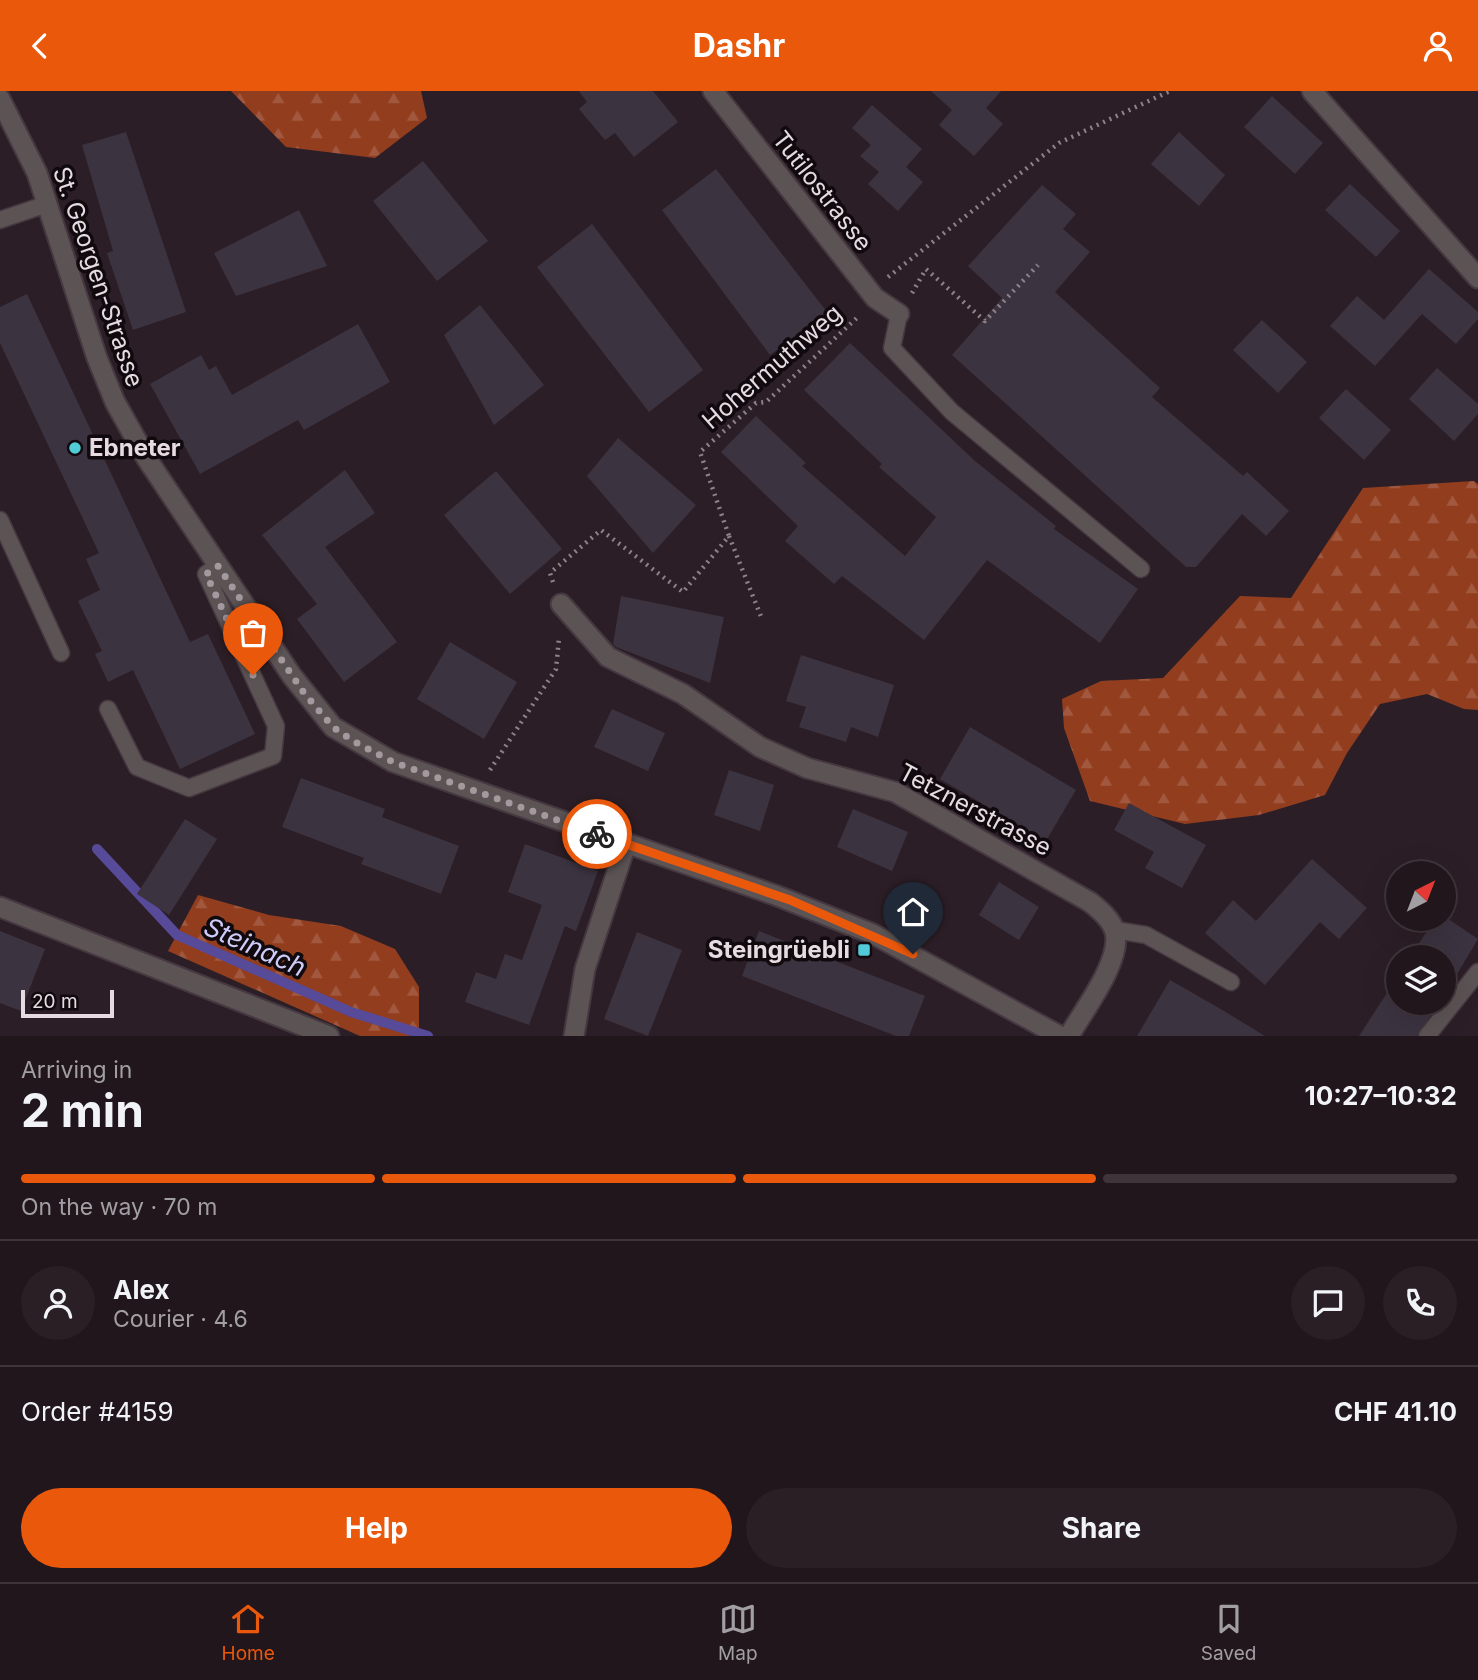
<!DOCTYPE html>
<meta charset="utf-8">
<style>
body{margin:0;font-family:Inter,sans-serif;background:#291f25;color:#f1f3f6;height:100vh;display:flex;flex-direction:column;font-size:26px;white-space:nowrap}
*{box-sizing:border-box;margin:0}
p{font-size:23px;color:#a29fa3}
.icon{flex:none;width:38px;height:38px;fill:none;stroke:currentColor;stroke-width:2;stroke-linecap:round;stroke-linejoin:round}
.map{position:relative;height:945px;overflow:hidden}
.side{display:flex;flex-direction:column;background:#21161c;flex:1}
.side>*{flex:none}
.needle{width:46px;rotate:42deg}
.buttons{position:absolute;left:1386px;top:770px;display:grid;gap:14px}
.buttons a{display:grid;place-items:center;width:70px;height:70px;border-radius:50%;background:#21161c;box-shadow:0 7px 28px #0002,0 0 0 2px #3e353b;font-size:35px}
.scale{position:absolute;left:21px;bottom:18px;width:93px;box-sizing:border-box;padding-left:7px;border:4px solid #e5dbe0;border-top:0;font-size:19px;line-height:24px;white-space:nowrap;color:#e5dbe0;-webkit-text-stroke:5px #100a0e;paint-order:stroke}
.pin{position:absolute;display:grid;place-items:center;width:60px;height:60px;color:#fff;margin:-72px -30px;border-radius:50% 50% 50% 0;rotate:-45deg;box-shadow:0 0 7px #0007}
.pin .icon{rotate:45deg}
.courier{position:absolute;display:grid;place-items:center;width:70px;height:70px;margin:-35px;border:5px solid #ea580c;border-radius:50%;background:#fff;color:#222;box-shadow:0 2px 9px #0007}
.headline em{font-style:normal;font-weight:700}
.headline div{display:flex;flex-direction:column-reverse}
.headline{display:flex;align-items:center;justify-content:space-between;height:119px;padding:0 21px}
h1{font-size:46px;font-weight:700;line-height:52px}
.bar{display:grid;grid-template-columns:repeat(4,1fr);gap:10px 7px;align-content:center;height:84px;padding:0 21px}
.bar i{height:9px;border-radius:5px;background:#3e353b}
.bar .selected{background:#ea580c}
.bar p{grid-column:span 4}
.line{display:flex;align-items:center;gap:18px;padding:0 21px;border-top:2px solid #3e353b}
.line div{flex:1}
.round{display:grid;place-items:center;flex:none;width:74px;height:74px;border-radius:37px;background:#291f25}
.action{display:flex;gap:14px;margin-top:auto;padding:14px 21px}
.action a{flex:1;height:80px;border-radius:42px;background:#ea580c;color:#fff;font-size:28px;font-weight:700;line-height:80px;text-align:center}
.action a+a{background:#291f25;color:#f1f3f6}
header{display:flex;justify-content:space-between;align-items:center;height:91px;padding:0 21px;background:#ea580c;color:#fff;font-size:32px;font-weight:700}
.dock{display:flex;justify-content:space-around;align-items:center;height:98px;border-top:2px solid #3e353b;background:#21161c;font-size:19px;color:#a29fa3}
.dock a{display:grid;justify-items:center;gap:4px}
.dock .selected{color:#ea580c}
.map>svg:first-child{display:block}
</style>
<header><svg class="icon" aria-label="back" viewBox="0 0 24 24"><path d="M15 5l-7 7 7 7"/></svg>Dashr<svg class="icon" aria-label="person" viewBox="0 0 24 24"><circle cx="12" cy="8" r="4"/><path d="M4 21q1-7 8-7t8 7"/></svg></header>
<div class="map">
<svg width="1478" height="945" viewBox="0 0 1478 945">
<defs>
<pattern id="forest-firs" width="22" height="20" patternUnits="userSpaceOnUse" patternTransform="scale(1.75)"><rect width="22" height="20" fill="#923d1e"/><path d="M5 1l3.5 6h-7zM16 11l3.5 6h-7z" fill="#a1583e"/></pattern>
</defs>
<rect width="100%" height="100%" fill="#2c1e26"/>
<g fill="url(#forest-firs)">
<path d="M231 0H421L427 27 375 67 286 56Z"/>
<path d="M1474 390 1478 393V619L1464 618 1427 603 1380 613 1347 662 1325 704 1259 724 1185 733 1090 710 1064 637 1062 608 1101 590 1163 587 1240 505 1291 507 1363 397Z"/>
<path d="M198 804 269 824 341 835 395 858 419 896V937L409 945H360L168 860Z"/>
</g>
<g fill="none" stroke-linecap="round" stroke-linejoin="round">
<path stroke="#574a98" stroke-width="10" d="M97 758 177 844 351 921 428 945"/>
</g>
<g fill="#3c3340">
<path d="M579 0H653L678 31 634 66 615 42 605 49 579 18 587 11Z"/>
<path d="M931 0H1001L986 17 1003 33 974 65 939 34 952 19Z"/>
<path d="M1272 5 1323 52 1295 83 1244 36Z"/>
<path d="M872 14 922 58 906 76 923 91 898 120 868 93 879 81 860 65 871 54 852 37Z"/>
<path d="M126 41 186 221 133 239 107 162 113 160 82 54Z"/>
<path d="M1179 41 1225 84 1199 115 1151 73Z"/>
<path d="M423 70 488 150 437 190 373 110Z"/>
<path d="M716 78 827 221 770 264 662 119Z"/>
<path d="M1350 93 1400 140 1376 166 1325 119Z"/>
<path d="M1042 94 1076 123 1063 138 1090 161 1055 201 1160 297 1152 306 1243 385 1247 381 1289 420 1266 445 1242 423 1196 476H1186L952 264 1002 207 968 175Z"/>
<path d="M299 119 327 175 236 205 214 162Z"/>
<path d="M592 133 703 279 649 321 537 176Z"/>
<path d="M1429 178 1478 221V228L1456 253 1422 223 1375 275 1330 235 1357 205 1384 229Z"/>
<path d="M27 203 190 551 208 543 255 643 180 678 133 579 108 591 95 563 102 560 78 510 100 499 86 468 99 462 0 252V216Z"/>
<path d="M480 214 544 294 494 334 444 244Z"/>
<path d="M1262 229 1307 271 1278 302 1233 259Z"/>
<path d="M358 233 390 291 304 339 298 329 200 383 150 293 201 264 209 279 216 275 232 304Z"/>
<path d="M850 252 975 370 1056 435 1054 438 1138 498 1100 552 987 469 924 549 842 485 834 493 785 450 798 435 721 361 756 325 806 372 802 375 905 465 936 426 879 376 882 373 804 299Z"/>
<path d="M1437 277 1478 313V323L1454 350 1409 308Z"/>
<path d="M1346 298 1391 339 1364 369 1319 327Z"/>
<path d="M618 347 696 414 653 462 587 385Z"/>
<path d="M345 379 375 422 325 456 397 551 344 591 297 528 317 513 262 444Z"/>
<path d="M496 380 562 458 510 503 444 424Z"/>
<path d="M621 505 724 526 710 592 616 556 613 553Z"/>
<path d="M450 551 517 591 484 648 417 608Z"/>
<path d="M801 564 894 594 878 646 851 636 846 651 799 636 806 616 786 610Z"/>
<path d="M612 618 665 642 648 680 594 656Z"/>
<path d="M970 636 1076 699 1046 750 940 688Z"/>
<path d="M729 679 774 694 760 740 714 724Z"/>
<path d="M301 687 385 718 382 726 459 755 441 803 361 773 364 767 282 736Z"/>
<path d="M1129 712 1206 754 1182 797 1145 777 1154 761 1114 739Z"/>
<path d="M853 718 908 741 892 780 837 756Z"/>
<path d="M185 728 217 748 169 824 137 803Z"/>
<path d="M525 753 598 780 576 840 565 835 529 934 465 911 476 881 496 888 505 863 522 869 542 814 508 801Z"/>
<path d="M1312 768 1367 817 1339 848 1320 831 1265 894 1205 842 1233 809 1256 830Z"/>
<path d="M999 791 1039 816 1019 849 979 824Z"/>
<path d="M1444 825 1478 848 1444 905V866H1410L1435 828Z"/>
<path d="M0 840 45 858 21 920 0 912Z"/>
<path d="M759 840 925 905 909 945H896L742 885Z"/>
<path d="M637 841 682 859 648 945 604 928Z"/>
<path d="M1398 885V912H1439L1417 945H1359Z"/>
<path d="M1170 889 1224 920 1265 945H1137Z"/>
</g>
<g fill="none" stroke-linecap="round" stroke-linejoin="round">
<defs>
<g id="service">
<path d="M0 129 47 113"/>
<path d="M899 223 892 257 952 321 1141 478"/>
<path d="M0 429 61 562"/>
<path d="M108 618 137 676 189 697 273 665 276 635 206 483 218 475"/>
<path d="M1115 839 1146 844 1231 891"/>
<path d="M1427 945 1478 881"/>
</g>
<g id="minor">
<path d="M713 0 875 207 899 223"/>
<path d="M1312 0 1478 187"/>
<path d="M561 513 608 566 683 603 760 656 807 677 895 701 1090 811C1100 819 1111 828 1115 841 1122 870 1083 920 1069 945"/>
<path d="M0 816 329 945"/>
<path d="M574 945 585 878 626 753"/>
</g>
<path id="tertiary" d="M0 8 37 82 97 267 115 311 147 368 292 585 333 636 393 671 775 804 873 843 1060 945"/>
</defs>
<use href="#service" stroke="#463840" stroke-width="19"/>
<use href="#minor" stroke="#463840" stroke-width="23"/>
<use href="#tertiary" stroke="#463840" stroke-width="23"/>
<g stroke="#8e8289" stroke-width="4.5" stroke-dasharray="2 5" stroke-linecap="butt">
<path d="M888 186 1059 52 1170 0"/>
<path d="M912 202 926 178 985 230 1038 174"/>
<path d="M729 445 762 528"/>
<path d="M553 491 550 482 601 439 683 501 729 445 700 361 756 312 766 311 859 225"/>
<path d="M490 679 556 578 559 547"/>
</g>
<use href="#service" stroke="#5c5354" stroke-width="16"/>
<use href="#minor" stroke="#5c5354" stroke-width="19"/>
<use href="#tertiary" stroke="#5c5354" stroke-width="19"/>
</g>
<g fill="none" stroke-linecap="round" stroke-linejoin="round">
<path stroke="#a4999f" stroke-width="7" stroke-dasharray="0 12.6" d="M253 584 206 483 218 475 304 602 333 636 353 650 393 671 597 743"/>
<path stroke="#ea580c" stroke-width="9" d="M597 743 790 809 913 863"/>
</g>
<g fill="#52cbd8" stroke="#100a0e" stroke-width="2.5">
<circle cx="75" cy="357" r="7"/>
<rect x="857" y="852" width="14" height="14" rx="3.5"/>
</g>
<g text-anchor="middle" stroke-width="7" stroke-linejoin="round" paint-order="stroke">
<g font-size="24" fill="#e5dbe0" stroke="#100a0e">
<text transform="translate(822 100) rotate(52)" y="8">Tutilostrasse</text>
<text transform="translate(98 186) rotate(71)" y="8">St. Georgen-Strasse</text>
<text transform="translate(772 276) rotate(-41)" y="8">Hohermuthweg</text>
<text transform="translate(975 719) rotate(28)" y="8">Tetznerstrasse</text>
</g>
<g font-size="24" font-weight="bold" fill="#e5dbe0" stroke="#100a0e" text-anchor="start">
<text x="89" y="365">Ebneter</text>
<text x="850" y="867" text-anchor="end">Steingrüebli</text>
</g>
<g font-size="26" font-style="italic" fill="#cecbf8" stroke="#100a0e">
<text transform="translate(255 856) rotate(24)" y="9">Steinach</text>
</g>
</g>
</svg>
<div class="buttons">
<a><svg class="needle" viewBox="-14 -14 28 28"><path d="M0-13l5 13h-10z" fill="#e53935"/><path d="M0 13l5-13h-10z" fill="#a29fa3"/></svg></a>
<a><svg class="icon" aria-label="layers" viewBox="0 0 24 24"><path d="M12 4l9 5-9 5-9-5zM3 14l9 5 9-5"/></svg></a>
</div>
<div class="scale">20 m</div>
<div class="pin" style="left:253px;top:584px;background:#ea580c"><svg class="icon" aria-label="bag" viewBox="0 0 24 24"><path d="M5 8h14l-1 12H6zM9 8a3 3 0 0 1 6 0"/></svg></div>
<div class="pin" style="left:913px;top:863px;background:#1f2937"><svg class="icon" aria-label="home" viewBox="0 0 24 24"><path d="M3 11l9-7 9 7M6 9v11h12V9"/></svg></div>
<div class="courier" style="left:597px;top:743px"><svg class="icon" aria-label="bike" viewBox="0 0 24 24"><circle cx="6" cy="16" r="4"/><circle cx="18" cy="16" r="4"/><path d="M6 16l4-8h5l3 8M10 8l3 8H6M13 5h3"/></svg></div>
</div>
<section class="side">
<div class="headline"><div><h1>2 min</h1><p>Arriving in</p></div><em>10:27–10:32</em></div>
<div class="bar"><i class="selected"></i><i class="selected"></i><i class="selected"></i><i></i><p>On the way · 70 m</p></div>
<div class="line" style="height:126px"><a class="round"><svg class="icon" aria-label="person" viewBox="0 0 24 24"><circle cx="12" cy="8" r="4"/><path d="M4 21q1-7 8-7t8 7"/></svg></a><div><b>Alex</b><p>Courier · 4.6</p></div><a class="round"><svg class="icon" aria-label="chat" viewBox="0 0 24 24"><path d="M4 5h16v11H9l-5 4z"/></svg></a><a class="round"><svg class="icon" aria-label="phone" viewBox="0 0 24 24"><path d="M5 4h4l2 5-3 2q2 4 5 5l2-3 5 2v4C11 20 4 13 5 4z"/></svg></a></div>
<div class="line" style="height:91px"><div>Order #4159</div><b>CHF 41.10</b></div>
<div class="action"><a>Help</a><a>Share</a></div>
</section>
<nav class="dock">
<a class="selected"><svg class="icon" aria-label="home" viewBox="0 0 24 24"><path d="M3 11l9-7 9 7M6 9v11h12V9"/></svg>Home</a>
<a><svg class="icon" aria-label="map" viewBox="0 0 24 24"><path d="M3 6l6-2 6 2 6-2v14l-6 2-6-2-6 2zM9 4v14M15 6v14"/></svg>Map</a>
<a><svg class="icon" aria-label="saved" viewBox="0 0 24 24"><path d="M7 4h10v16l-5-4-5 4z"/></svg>Saved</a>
</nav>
